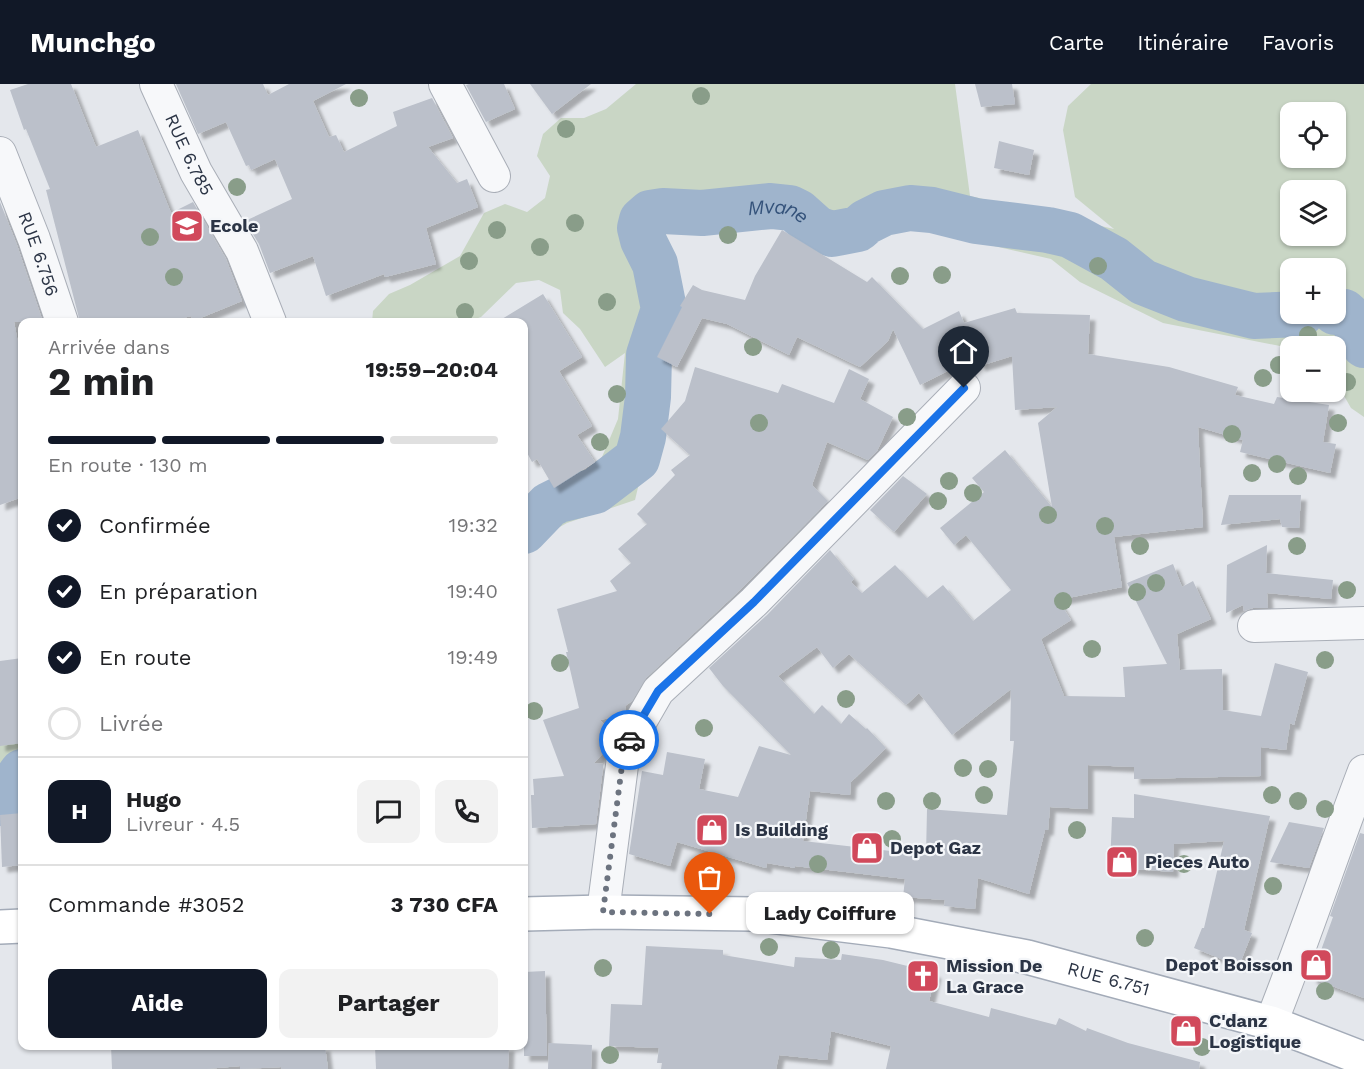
<!DOCTYPE html>
<html lang="fr">
<meta charset="utf-8">
<style>
body{margin:0;font-family:"Work Sans",sans-serif;background:#f2f2f2;color:#202124;height:100vh;display:flex;flex-direction:column;font-size:22px;white-space:nowrap}
*{box-sizing:border-box;margin:0}
p{font-size:20px;color:#757577}
.icon{flex:none;width:33px;height:33px;fill:none;stroke:currentColor;stroke-width:2;stroke-linecap:round;stroke-linejoin:round}
.map{position:relative;flex:1;overflow:hidden}
.side{position:absolute;left:18px;top:234px;width:510px;height:732px;display:flex;flex-direction:column;background:#fff;border-radius:12px;box-shadow:0 2px 4px #0004}
.side>*{flex:none}
.fabs{position:absolute;left:1280px;top:18px;display:grid;gap:12px}
.fabs a{display:grid;place-items:center;width:66px;height:66px;border-radius:12px;background:#fff;box-shadow:0 2px 4px #0004;font-size:30px}
.pin{position:absolute;display:grid;place-items:center;width:51px;height:51px;color:#fff;margin:-62px -26px;border-radius:50% 50% 50% 0;rotate:-45deg;box-shadow:0 0 6px #0007}
.pin .icon{rotate:45deg}
.courier{position:absolute;display:grid;place-items:center;width:60px;height:60px;margin:-30px;border:4px solid #1a73e8;border-radius:50%;background:#fff;color:#222;box-shadow:0 2px 8px #0007}
.bubble{position:absolute;height:42px;border-radius:12px;background:#fff;box-shadow:0 2px 4px #0004;font-size:20px;font-weight:700;line-height:42px;text-align:center}
.head em{font-style:normal;font-weight:700}
.head div{display:flex;flex-direction:column-reverse}
.head{display:flex;align-items:center;justify-content:space-between;height:102px;padding:0 30px}
h1{font-size:39px;font-weight:700;line-height:45px}
.bar{display:grid;grid-template-columns:repeat(4,1fr);gap:9px 6px;align-content:center;height:72px;padding:0 30px}
.bar i{height:8px;border-radius:4px;background:#e0e0e0}
.bar .active{background:#111827}
.bar p{grid-column:span 4}
.line{display:flex;align-items:center;gap:15px;padding:0 30px;border-top:2px solid #e0e0e0}
.line div{flex:1}
.round{display:grid;place-items:center;flex:none;width:63px;height:63px;border-radius:12px;background:#f2f2f2}
ol{padding:0 30px;list-style:none}
li{display:flex;align-items:center;gap:18px;height:66px}
li p{margin-inline-start:auto}
li .icon{padding:6px;border-radius:50%;background:#111827;color:#fff;stroke-width:4}
li:last-child{color:#757577}
li i{width:33px;height:33px;border:3px solid #e0e0e0;border-radius:50%}
.action{display:flex;gap:12px;margin-top:auto;padding:12px 30px}
.action a{flex:1;height:69px;border-radius:12px;background:#111827;color:#fff;font-size:24px;font-weight:700;line-height:69px;text-align:center}
.action a+a{background:#f2f2f2;color:#202124}
header{display:flex;align-items:center;gap:36px;box-sizing:border-box;height:84px;padding:0 30px;background:#111827;color:#fff}
header strong{font-size:28px}
nav{display:flex;gap:33px;margin-inline-start:auto;font-size:21px}
.map>svg:first-child{display:block}
</style>
<header>
<strong>Munchgo</strong>
<nav><a>Carte</a><a>Itinéraire</a><a>Favoris</a></nav>
</header>
<div class="map">
<svg width="1364" height="985" viewBox="0 0 1364 985">
<defs>
<filter id="shadow"><feDropShadow dx="5.5" dy="5.5" stdDeviation="1.5" flood-color="#0004"/></filter>
</defs>
<rect width="100%" height="100%" fill="#e4e7ec"/>
<g fill="#c9d6c5" fill-rule="evenodd">
<path d="M636 0H955L970 112 1114 145 1075 113 1063 46 1068 22 1091 0H1364V333L1351 324 1335 296V262L1290 264 1163 239 1080 198 1051 175 907 142 868 155 837 159 820 157 782 138 739 139 708 147 672 145 661 149 670 182 672 217 654 274 661 307 635 416 567 439 545 451 524 470V413L594 392 618 335 625 269 605 283 580 245 563 229 560 206 539 196 516 199 481 233 467 238H372L373 227 389 210 410 201 460 172 484 129 505 120 527 128 545 114 550 92 537 72 543 50 561 34H584L606 25ZM1290 28H1335V74H1290ZM1290 106H1335V152H1290ZM1290 184H1335V230H1290Z"/>
<path d="M22 636V714L0 726V642Z"/>
</g>
<g fill="none" stroke-linecap="round" stroke-linejoin="round">
<g stroke="#9fb4cc" stroke-width="46">
<path d="M1335 228H1344L1353 236 1364 261"/>
<path id="s1" d="M524 447 549 421 559 416 595 407 637 375 643 353 648 313 649 271 664 225 655 180 643 156 640 144 642 136 650 129 663 127 702 129 771 122 790 124 798 128 817 145 832 150 858 145 866 138 884 129 910 124 932 126 976 137 1048 146 1070 151 1114 175 1143 198 1186 215 1254 232 1301 230"/>
<path d="M0 719 22 688"/>
</g>
</g>
<g fill="#bbc0ca" fill-rule="evenodd" filter="url(#shadow)">
<path d="M28 0H71L96 63 138 46 171 129 193 118 226 175 242 217 193 237 191 232 168 238H80L46 106 50 105 26 45 24 46 10 6Z"/>
<path d="M176 0H263L268 11 289 0H346L313 17 329 53 336 51 344 68 397 42 393 28 432 14 453 54 428 63 457 99 467 95 478 123 426 144 436 180 385 193 384 190 326 212 313 172 270 189 259 160 245 137 292 115 275 75 251 86 249 81 246 82 226 38 198 50Z"/>
<path d="M469 0H504L515 25 486 38 466 1Z"/>
<path d="M530 0H591L552 30Z"/>
<path d="M975 0H1012L1015 20 981 23Z"/>
<path d="M999 57 1034 66 1029 91 994 84Z"/>
<path d="M0 118 17 161 43 238H14L22 279V413L0 421Z"/>
<path d="M782 146 867 198 872 193 923 245 959 227 964 239 1015 224 1017 229 1090 231 1088 270 1169 283 1238 303 1235 311 1274 320 1277 313 1329 321 1323 358 1336 360 1330 389 1240 368 1243 356 1198 343 1203 443 1114 453 1122 503 1058 516 1071 536 1041 555 1064 612 1125 613 1123 583 1167 580 1127 499 1173 480 1182 503 1193 497 1211 535 1177 550 1180 586 1222 585 1223 626 1261 632 1275 579 1308 588 1294 641 1290 639 1286 666 1261 663V692L1134 695V683L1088 681V725L1050 723 1048 746H1045L1029 810 978 794 975 825 944 822 945 816 903 813 905 795 795 782V784L767 779 766 784 677 758 670 782 629 770 642 687 663 691 667 668 705 675 699 705 738 713 759 662 791 671 723 602 709 584 767 531 830 466 854 495 851 498 862 509 895 481 927 514 943 501 973 537 1011 506 966 451 954 461 940 444 984 408 972 394 1005 366 1052 423 1038 339 1057 323 1015 326 1012 272 980 282 977 272 920 301 893 245 888 257 860 283 797 253 789 271 727 240 702 234 677 283 657 273 682 223 680 222 693 201 702 206 745 216 755 192ZM817 563 833 584 849 570 906 621 919 609 952 651 1011 605 1010 657H1014L1007 731 927 725 926 771 803 757 810 707 850 711 851 698 886 664 867 644 866 645 849 630 841 640 822 621 814 630 778 592Z"/>
<path d="M543 210 582 273 559 287 592 342 577 351 595 378 554 404 537 375 532 378 524 363V238H497Z"/>
<path d="M695 283 778 309 782 300 834 319 849 285 869 295 860 315 893 333 877 367 868 376 827 358 812 401 828 417 741 505 646 594 632 617 625 622 626 626 623 631 600 636 613 649 606 666 594 679 603 680V684L596 740 532 744 531 711H534L533 695 564 692 543 636 579 624 566 568H568L557 525 617 507 610 497 631 479 618 465 647 440 637 430 675 391 671 386 690 371 661 345 685 317Z"/>
<path d="M903 392 927 410 894 448 870 426Z"/>
<path d="M1229 411H1301L1299 444 1282 443 1280 435 1221 441Z"/>
<path d="M1267 461 1266 489 1333 496 1331 515 1267 509 1268 524H1253L1244 527 1243 521 1226 529 1227 481Z"/>
<path d="M22 574V659L0 662V577Z"/>
<path d="M1134 710 1270 732 1244 846 1252 849 1239 882 1194 864 1202 844H1204L1224 757 1174 760 1173 788 1110 783 1112 733 1134 734Z"/>
<path d="M22 729V781L2 783 0 731Z"/>
<path d="M1289 738 1324 744 1309 784 1270 778Z"/>
<path d="M1360 749 1364 750V914L1311 894 1333 833 1330 832Z"/>
<path d="M646 862 723 866V871L794 883 795 873 841 876 842 870 883 876 936 889 929 917 989 933 991 924 1056 941 1059 934 1086 947 1087 944 1128 959 1200 978 1199 985H886L891 962 831 947 827 976 779 971 776 985H661L662 979H657L659 964 609 962 611 920 642 921Z"/>
<path d="M545 887 547 972H524V888Z"/>
<path d="M549 959 592 961 591 985H548Z"/>
<path d="M111 962H325L328 985H282L281 983 240 985V982L206 985H112Z"/>
<path d="M375 962H509L508 985H376Z"/>
</g>
<g fill="none" stroke-linecap="round" stroke-linejoin="round">
<defs>
<g id="minor">
<path id="s2" d="M156 0 196 88 242 167 270 238"/>
<path d="M445 0 494 92"/>
<path id="s3" d="M0 69 34 155 62 238"/>
<path d="M1254 542 1364 539"/>
<path d="M603 828 624 666 658 607 754 518 964 304"/>
<path d="M1271 939C1304 856 1332 771 1364 687"/>
</g>
<g id="major">
<path id="s4" d="M524 830 603 828 753 830 891 847 1027 873 1271 939 1364 975"/>
<path d="M0 843 22 842"/>
</g>
</defs>
<use href="#minor" stroke="#a9aeb7" stroke-width="34"/>
<use href="#major" stroke="#a3abb8" stroke-width="36"/>
<use href="#minor" stroke="#f7f8fa" stroke-width="32"/>
<use href="#major" stroke="#fff" stroke-width="33"/>
</g>
<g fill="#899d89">
<circle cx="701" cy="12" r="9"/>
<circle cx="359" cy="14" r="9"/>
<circle cx="566" cy="45" r="9"/>
<circle cx="237" cy="103" r="9"/>
<circle cx="575" cy="139" r="9"/>
<circle cx="497" cy="146" r="9"/>
<circle cx="728" cy="151" r="9"/>
<circle cx="150" cy="153" r="9"/>
<circle cx="540" cy="163" r="9"/>
<circle cx="469" cy="177" r="9"/>
<circle cx="1098" cy="182" r="9"/>
<circle cx="942" cy="191" r="9"/>
<circle cx="900" cy="192" r="9"/>
<circle cx="174" cy="193" r="9"/>
<circle cx="607" cy="218" r="9"/>
<circle cx="465" cy="228" r="9"/>
<circle cx="1308" cy="251" r="9"/>
<circle cx="753" cy="263" r="9"/>
<circle cx="1279" cy="281" r="9"/>
<circle cx="1263" cy="294" r="9"/>
<circle cx="1347" cy="298" r="9"/>
<circle cx="617" cy="310" r="9"/>
<circle cx="907" cy="333" r="9"/>
<circle cx="759" cy="339" r="9"/>
<circle cx="1338" cy="339" r="9"/>
<circle cx="1232" cy="350" r="9"/>
<circle cx="600" cy="358" r="9"/>
<circle cx="1277" cy="380" r="9"/>
<circle cx="1252" cy="389" r="9"/>
<circle cx="1298" cy="392" r="9"/>
<circle cx="949" cy="397" r="9"/>
<circle cx="973" cy="409" r="9"/>
<circle cx="938" cy="417" r="9"/>
<circle cx="1048" cy="431" r="9"/>
<circle cx="1105" cy="442" r="9"/>
<circle cx="1140" cy="462" r="9"/>
<circle cx="1297" cy="462" r="9"/>
<circle cx="1156" cy="499" r="9"/>
<circle cx="1347" cy="506" r="9"/>
<circle cx="1137" cy="508" r="9"/>
<circle cx="1063" cy="517" r="9"/>
<circle cx="1092" cy="565" r="9"/>
<circle cx="1325" cy="576" r="9"/>
<circle cx="560" cy="579" r="9"/>
<circle cx="846" cy="615" r="9"/>
<circle cx="534" cy="627" r="9"/>
<circle cx="704" cy="644" r="9"/>
<circle cx="963" cy="684" r="9"/>
<circle cx="988" cy="685" r="9"/>
<circle cx="984" cy="711" r="9"/>
<circle cx="1272" cy="711" r="9"/>
<circle cx="886" cy="717" r="9"/>
<circle cx="932" cy="717" r="9"/>
<circle cx="1298" cy="717" r="9"/>
<circle cx="1325" cy="725" r="9"/>
<circle cx="1077" cy="746" r="9"/>
<circle cx="892" cy="755" r="9"/>
<circle cx="818" cy="780" r="9"/>
<circle cx="1184" cy="780" r="9"/>
<circle cx="1273" cy="802" r="9"/>
<circle cx="1145" cy="854" r="9"/>
<circle cx="769" cy="863" r="9"/>
<circle cx="831" cy="866" r="9"/>
<circle cx="603" cy="884" r="9"/>
<circle cx="1325" cy="907" r="9"/>
<circle cx="1202" cy="963" r="9"/>
<circle cx="610" cy="971" r="9"/>
</g>
<g fill="none" stroke-linecap="round" stroke-linejoin="round">
<path stroke="#6c737f" stroke-width="6" stroke-dasharray="0 10.8" d="M629 656 624 666 603 828 710 830"/>
<path stroke="#1a73e8" stroke-width="8" d="M629 656 658 607 754 518 964 304"/>
</g>
<defs>
<symbol id="school-square" viewBox="-11 -11 22 22"><rect x="-9" y="-9" width="18" height="18" rx="4" fill="#d1495b" stroke="#f4f6f9"/><path d="M0-5L7-2L0 1L-7-2ZM-4 1L0 2.5L4 1V4Q0 6-4 4Z" fill="#fff"/></symbol>
<symbol id="shop-square" viewBox="-11 -11 22 22"><rect x="-9" y="-9" width="18" height="18" rx="4" fill="#d1495b" stroke="#f4f6f9"/><path d="M-5-2.5h2.3a2.7 3.5 0 0 1 5.4 0H5L5.5 6h-11ZM-1.5-2.5h3a1.5 2.3 0 0 0-3 0Z" fill="#fff"/></symbol>
<symbol id="church-square" viewBox="-11 -11 22 22"><rect x="-9" y="-9" width="18" height="18" rx="4" fill="#d1495b" stroke="#f4f6f9"/><path d="M-1.2-6h2.4v3.5h3.3v2.4h-3.3V6h-2.4V-.1h-3.3v-2.4h3.3Z" fill="#fff"/></symbol>
</defs>
<g fill-rule="evenodd">
<use href="#school-square" x="168" y="123" width="38" height="38"/>
<use href="#shop-square" x="693" y="727" width="38" height="38"/>
<use href="#shop-square" x="848" y="745" width="38" height="38"/>
<use href="#shop-square" x="1103" y="759" width="38" height="38"/>
<use href="#shop-square" x="1297" y="862" width="38" height="38"/>
<use href="#church-square" x="904" y="873" width="38" height="38"/>
<use href="#shop-square" x="1167" y="928" width="38" height="38"/>
</g>
<g text-anchor="middle" stroke-width="4.5" stroke-linejoin="round" paint-order="stroke">
<g font-size="18" fill="#2b3445" stroke="#f4f6f9">
<text dy="6" stroke="none"><textPath href="#s2" startOffset="78">RUE 6.785</textPath></text>
<text dy="6" stroke="none"><textPath href="#s3" startOffset="108">RUE 6.756</textPath></text>
<text dy="6" stroke="none"><textPath href="#s4" startOffset="591">RUE 6.751</textPath></text>
</g>
<g font-size="18" font-weight="bold" fill="#2b3445" stroke="#f4f6f9" text-anchor="start">
<text x="210" y="148">Ecole</text>
<text x="735" y="752">Is Building</text>
<text x="890" y="770">Depot Gaz</text>
<text x="1145" y="784">Pieces Auto</text>
<text x="1293" y="887" text-anchor="end">Depot Boisson</text>
<text x="946" y="888">Mission De<tspan x="946" dy="21">La Grace</tspan></text>
<text x="1209" y="943">C'danz<tspan x="1209" dy="21">Logistique</tspan></text>
</g>
<g font-size="20" font-style="italic" fill="#34527a" stroke="#f4f6f9">
<text dy="7" stroke="none"><textPath href="#s1" startOffset="524">Mvane</textPath></text>
</g>
</g>
</svg>
<div class="fabs">
<a><svg class="icon" aria-label="locate" viewBox="0 0 24 24"><circle cx="12" cy="12" r="6"/><path d="M12 2v4M12 18v4M2 12h4M18 12h4"/></svg></a>
<a><svg class="icon" aria-label="layers" viewBox="0 0 24 24"><path d="M12 4l9 5-9 5-9-5zM3 14l9 5 9-5"/></svg></a>
<a>+</a>
<a>−</a>
</div>
<div class="pin" style="left:710px;top:830px;background:#ea580c"><svg class="icon" aria-label="bag" viewBox="0 0 24 24"><path d="M5 8h14l-1 12H6zM9 8a3 3 0 0 1 6 0"/></svg></div>
<div class="pin" style="left:964px;top:304px;background:#1f2937"><svg class="icon" aria-label="home" viewBox="0 0 24 24"><path d="M3 11l9-7 9 7M6 9v11h12V9"/></svg></div>
<div class="courier" style="left:629px;top:656px"><svg class="icon" aria-label="car" viewBox="0 0 24 24"><path d="M5 17H2v-5l4-1 3-4h7l3 4 3 1v5h-3M9 17h6M6 11h13"/><circle cx="7" cy="17" r="2"/><circle cx="17" cy="17" r="2"/></svg></div>
<div class="bubble" style="left:746px;top:808px;width:168px">Lady Coiffure</div>
<section class="side">
<div class="head"><div><h1>2 min</h1><p>Arrivée dans</p></div><em>19:59–20:04</em></div>
<div class="bar"><i class="active"></i><i class="active"></i><i class="active"></i><i></i><p>En route · 130 m</p></div>
<ol>
<li><svg class="icon" aria-label="check" viewBox="0 0 24 24"><path d="M5 12l5 5 9-10"/></svg>Confirmée<p>19:32</p></li>
<li><svg class="icon" aria-label="check" viewBox="0 0 24 24"><path d="M5 12l5 5 9-10"/></svg>En préparation<p>19:40</p></li>
<li><svg class="icon" aria-label="check" viewBox="0 0 24 24"><path d="M5 12l5 5 9-10"/></svg>En route<p>19:49</p></li>
<li><i></i>Livrée</li>
</ol>
<div class="line" style="height:108px"><b class="round" style="background:#111827;color:#fff">H</b><div><b>Hugo</b><p>Livreur · 4.5</p></div><a class="round"><svg class="icon" aria-label="chat" viewBox="0 0 24 24"><path d="M4 5h16v11H9l-5 4z"/></svg></a><a class="round"><svg class="icon" aria-label="phone" viewBox="0 0 24 24"><path d="M5 4h4l2 5-3 2q2 4 5 5l2-3 5 2v4C11 20 4 13 5 4z"/></svg></a></div>
<div class="line" style="height:78px"><div>Commande #3052</div><b>3 730 CFA</b></div>
<div class="action"><a>Aide</a><a>Partager</a></div>
</section>
</div>
